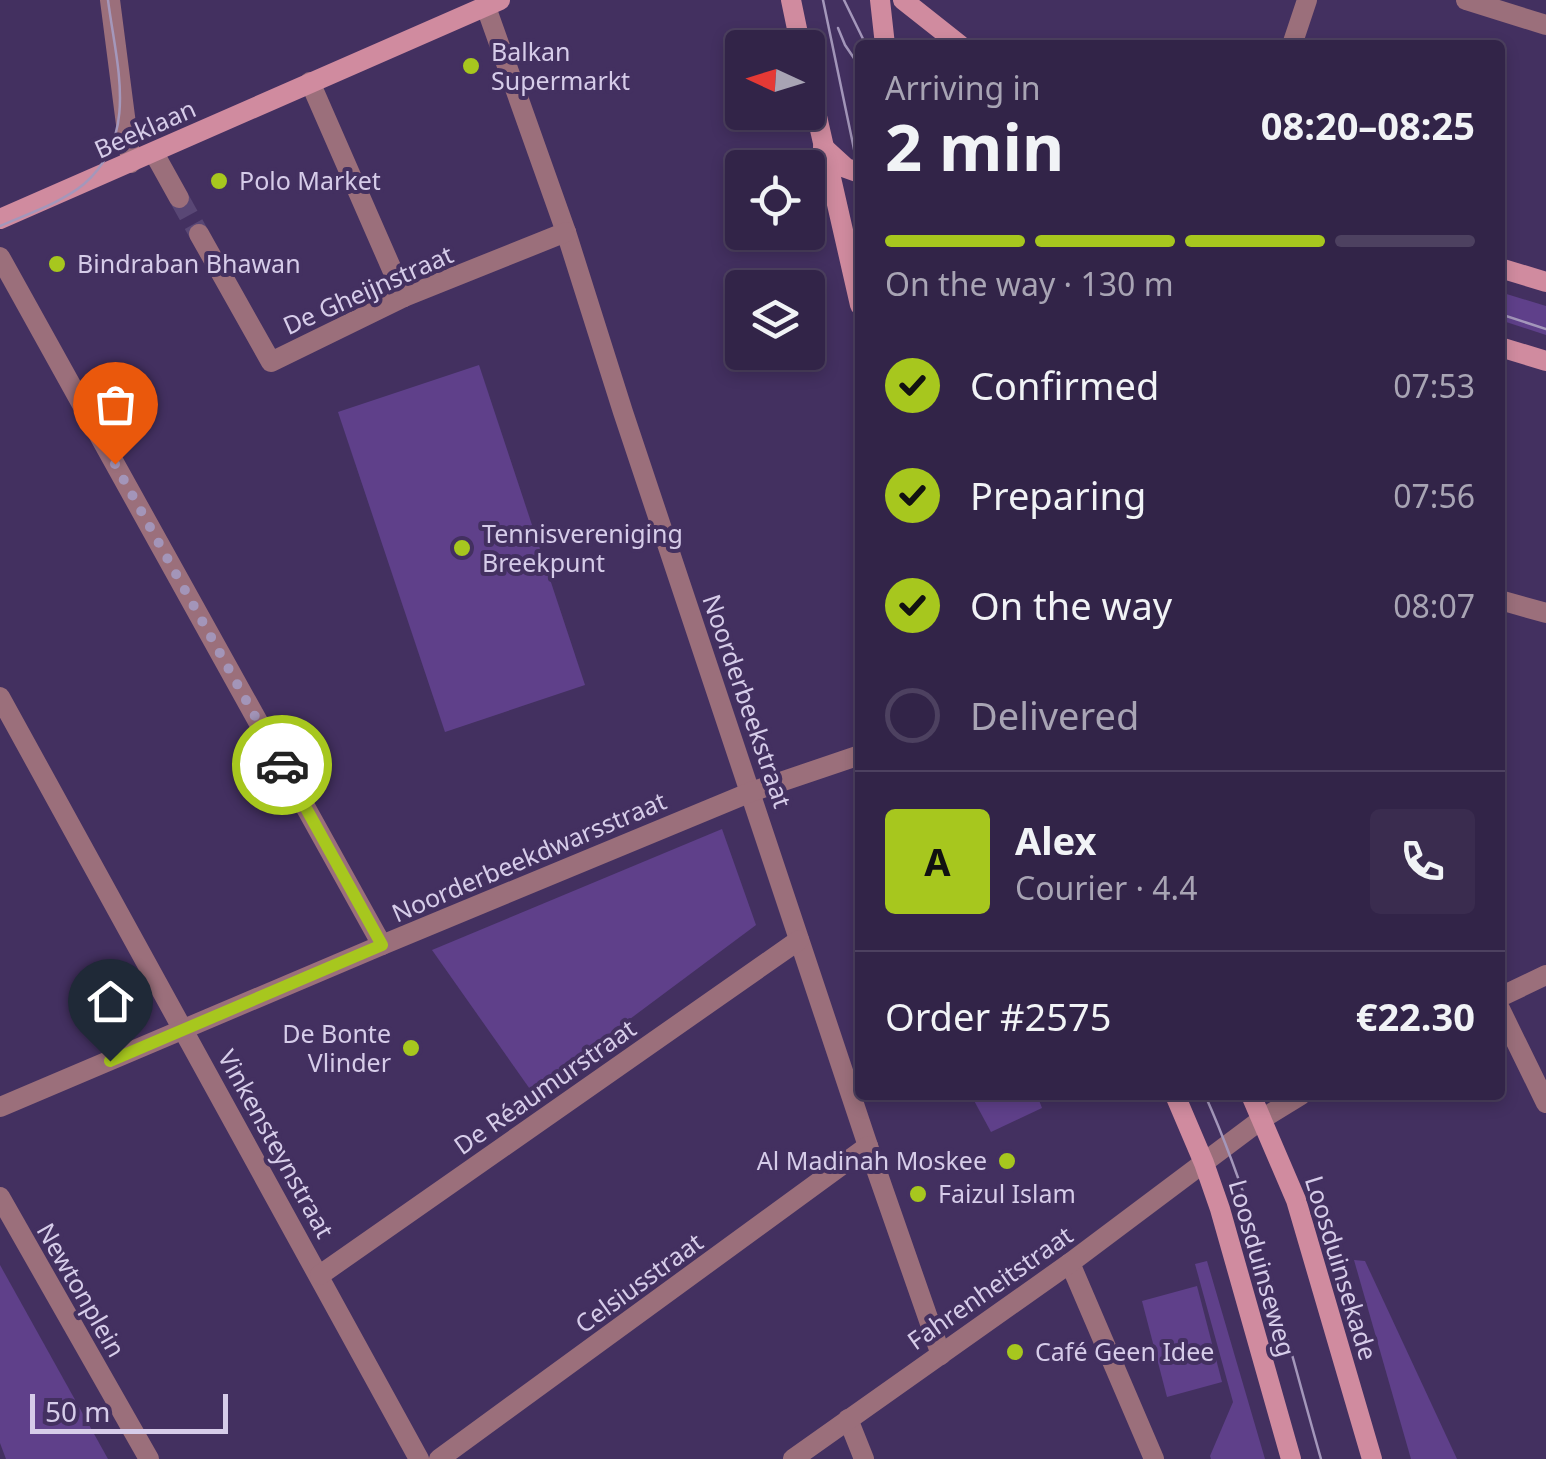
<!DOCTYPE html>
<meta charset="utf-8">
<style>
body{margin:0;font-family:"Noto Sans",sans-serif;background:#3a2c4f;color:#f1f3f6;height:100vh;display:flex;flex-direction:column;font-size:38px;white-space:nowrap}
*{box-sizing:border-box;margin:0}
p{font-size:32px;color:#a8a4b4}
.icon{flex:none;width:55px;height:55px;fill:none;stroke:currentColor;stroke-width:2;stroke-linecap:round;stroke-linejoin:round}
.map{position:relative;flex:1;overflow:hidden}
.panel{position:absolute;left:855px;top:40px;width:650px;height:1060px;display:flex;flex-direction:column;background:#322448;border-radius:10px;box-shadow:0 5px 15px #0003,0 0 0 2px #4d4160}
.panel>*{flex:none}
.needle{width:65px;rotate:274deg}
.controls{position:absolute;left:725px;top:30px;display:grid;gap:20px}
.controls a{display:grid;place-items:center;width:100px;height:100px;border-radius:10px;background:#322448;box-shadow:0 5px 15px #0003,0 0 0 2px #4d4160;font-size:50px}
.scale{position:absolute;left:30px;bottom:25px;width:198px;box-sizing:border-box;padding-left:10px;border:5px solid #d6cce9;border-top:0;font-size:28px;line-height:35px;white-space:nowrap;color:#d6cce9;-webkit-text-stroke:8px #433060;paint-order:stroke}
.pin{position:absolute;display:grid;place-items:center;width:85px;height:85px;color:#fff;margin:-102px -42px;border-radius:50% 50% 50% 0;rotate:-45deg;box-shadow:0 0 10px #0007}
.pin .icon{rotate:45deg}
.courier{position:absolute;display:grid;place-items:center;width:100px;height:100px;margin:-50px;border:8px solid #a7c71e;border-radius:50%;background:#fff;color:#222;box-shadow:0 2px 12px #0007}
.headline em{font-style:normal;font-weight:700}
.headline div{display:flex;flex-direction:column-reverse}
.headline{display:flex;align-items:center;justify-content:space-between;height:170px;padding:0 30px}
h1{font-size:65px;font-weight:700;line-height:75px}
.bar{display:grid;grid-template-columns:repeat(4,1fr);gap:15px 10px;align-content:center;height:120px;padding:0 30px}
.bar i{height:12px;border-radius:8px;background:#4d4160}
.bar .selected{background:#a7c71e}
.bar p{grid-column:span 4}
.line{display:flex;align-items:center;gap:25px;padding:0 30px;border-top:2px solid #4d4160}
.line div{flex:1}
.round{display:grid;place-items:center;flex:none;width:105px;height:105px;border-radius:10px;background:#3a2c4f}
ol{padding:0 30px;list-style:none}
li{display:flex;align-items:center;gap:30px;height:110px}
li p{margin-inline-start:auto}
li .icon{padding:10px;border-radius:50%;background:#a7c71e;color:#111;stroke-width:4}
li:last-child{color:#a8a4b4}
li i{width:55px;height:55px;border:5px solid #4d4160;border-radius:50%}
.map>svg:first-child{display:block}
</style>
<div class="map">
<svg width="1546" height="1459" viewBox="0 0 1546 1459">
<rect width="100%" height="100%" fill="#433060"/>
<g fill="#5f408a">
<path d="M1500 292 1546 306V335L1500 320Z"/>
<path d="M479 365 585 685 445 732 338 412Z"/>
<path d="M722 829 756 925 532 1092 432 950Z"/>
<path d="M971 1095H1037L1042 1108 991 1132Z"/>
<path d="M1354 1260 1365 1261 1457 1459H1411Z"/>
<path d="M1207 1261 1265 1459H1211L1210 1456 1233 1402 1195 1264Z"/>
<path d="M0 1265 108 1459H6L0 1443Z"/>
<path d="M1197 1286 1222 1382 1167 1397 1142 1301Z"/>
</g>
<g fill="none" stroke-linecap="round" stroke-linejoin="round">
<path stroke="#594775" stroke-width="20" stroke-dasharray="20 10" stroke-linecap="butt" d="M179 198 199 234"/>
<g stroke="#9b6f7b" stroke-width="20">
<path d="M110 0 131 163"/>
<path d="M1466 0 1546 25"/>
<path d="M486 7 566 232 623 412 868 1146 941 1355"/>
<path d="M1292 45 1307 0"/>
<path d="M310 82 404 297"/>
<path d="M154 153 179 198"/>
<path d="M199 234 271 362 404 297 566 232"/>
<path d="M0 257 382 945"/>
<path d="M1500 600 1546 613"/>
<path d="M0 697 419 1459"/>
<path d="M1500 997 1546 975"/>
<path d="M1500 1009 1546 1103"/>
<path d="M0 1107 382 945 751 792 860 755"/>
<path d="M0 1197 149 1459"/>
<path d="M1070 1263 1154 1459"/>
<path d="M320 1275 799 940"/>
<path d="M848 1419 864 1459"/>
<path d="M439 1459 868 1146"/>
<path d="M793 1459 1070 1263 1262 1119 1301 1095"/>
</g>
<g stroke="#d08b9f" stroke-width="20">
<path d="M791 0 801 48"/>
<path d="M880 0 885 45"/>
<path d="M903 0 960 45"/>
<path d="M808 77 860 305"/>
<path d="M823 147 846 168 860 173"/>
<path d="M0 219 500 0"/>
<path d="M1500 268 1546 282"/>
<path d="M1500 347 1546 361"/>
<path d="M1175 1095 1204 1163 1220 1209 1291 1459"/>
<path d="M1251 1095 1296 1200 1372 1459"/>
</g>
<g stroke="#a497bb" stroke-width="2.5">
<path d="M823 0 860 178"/>
<path d="M844 0 866 45"/>
<path d="M838 28 845 45 860 67"/>
<path d="M0 226C27 214 61 203 84 184 140 135 116 64 108 0"/>
<path d="M1500 314 1546 329"/>
<path d="M1205 1095C1257 1211 1286 1337 1321 1459"/>
</g>
</g>
<g fill="none" stroke-linecap="round" stroke-linejoin="round">
<path stroke="#a395b9" stroke-width="10" stroke-dasharray="0 18" d="M115 464 282 765"/>
<path stroke="#a7c71e" stroke-width="12" d="M110 1061 382 945 282 765"/>
</g>
<g fill="#a7c71e" stroke="#433060" stroke-width="4">
<circle cx="471" cy="66" r="10"/>
<circle cx="219" cy="181" r="10"/>
<circle cx="57" cy="264" r="10"/>
<circle cx="462" cy="548" r="10"/>
<circle cx="411" cy="1048" r="10"/>
<circle cx="1007" cy="1161" r="10"/>
<circle cx="918" cy="1194" r="10"/>
<circle cx="1015" cy="1352" r="10"/>
</g>
<g text-anchor="middle" stroke-width="8" stroke-linejoin="round" paint-order="stroke">
<g font-size="25" fill="#d6cce9" stroke="#433060" text-anchor="start">
<text x="491" y="61">Balkan<tspan x="491" dy="29">Supermarkt</tspan></text>
<text x="239" y="190">Polo Market</text>
<text x="77" y="273">Bindraban Bhawan</text>
<text x="482" y="543">Tennisvereniging<tspan x="482" dy="29">Breekpunt</tspan></text>
<text x="391" y="1043" text-anchor="end">De Bonte<tspan x="391" dy="29">Vlinder</tspan></text>
<text x="987" y="1170" text-anchor="end">Al Madinah Moskee</text>
<text x="938" y="1203">Faizul Islam</text>
<text x="1035" y="1361">Café Geen Idee</text>
</g>
<g font-size="25" fill="#d6cce9" stroke="#433060">
<text transform="translate(145 129) rotate(-24)" y="9">Beeklaan</text>
<text transform="translate(368 290) rotate(-24)" y="9">De Gheijnstraat</text>
<text transform="translate(747 701) rotate(71)" y="9">Noorderbeekstraat</text>
<text transform="translate(529 857) rotate(-23)" y="9">Noorderbeekdwarsstraat</text>
<text transform="translate(545 1087) rotate(-35)" y="9">De Réaumurstraat</text>
<text transform="translate(276 1144) rotate(61)" y="9">Vinkensteynstraat</text>
<text transform="translate(1262 1268) rotate(74)" y="9">Loosduinseweg</text>
<text transform="translate(1341 1268) rotate(73)" y="9">Loosduinsekade</text>
<text transform="translate(639 1283) rotate(-36)" y="9">Celsiusstraat</text>
<text transform="translate(990 1288) rotate(-35)" y="9">Fahrenheitstraat</text>
<text transform="translate(81 1290) rotate(60)" y="9">Newtonplein</text>
</g>
</g>
</svg>
<div class="controls">
<a><svg class="needle" viewBox="-14 -14 28 28"><path d="M0-13l5 13h-10z" fill="#e53935"/><path d="M0 13l5-13h-10z" fill="#a8a4b4"/></svg></a>
<a><svg class="icon" aria-label="locate" viewBox="0 0 24 24"><circle cx="12" cy="12" r="6"/><path d="M12 2v4M12 18v4M2 12h4M18 12h4"/></svg></a>
<a><svg class="icon" aria-label="layers" viewBox="0 0 24 24"><path d="M12 4l9 5-9 5-9-5zM3 14l9 5 9-5"/></svg></a>
</div>
<div class="scale">50 m</div>
<div class="pin" style="left:115px;top:464px;background:#ea580c"><svg class="icon" aria-label="bag" viewBox="0 0 24 24"><path d="M5 8h14l-1 12H6zM9 8a3 3 0 0 1 6 0"/></svg></div>
<div class="pin" style="left:110px;top:1061px;background:#1f2937"><svg class="icon" aria-label="home" viewBox="0 0 24 24"><path d="M3 11l9-7 9 7M6 9v11h12V9"/></svg></div>
<div class="courier" style="left:282px;top:765px"><svg class="icon" aria-label="car" viewBox="0 0 24 24"><path d="M5 17H2v-5l4-1 3-4h7l3 4 3 1v5h-3M9 17h6M6 11h13"/><circle cx="7" cy="17" r="2"/><circle cx="17" cy="17" r="2"/></svg></div>
<section class="panel">
<div class="headline"><div><h1>2 min</h1><p>Arriving in</p></div><em>08:20–08:25</em></div>
<div class="bar"><i class="selected"></i><i class="selected"></i><i class="selected"></i><i></i><p>On the way · 130 m</p></div>
<ol>
<li><svg class="icon" aria-label="check" viewBox="0 0 24 24"><path d="M5 12l5 5 9-10"/></svg>Confirmed<p>07:53</p></li>
<li><svg class="icon" aria-label="check" viewBox="0 0 24 24"><path d="M5 12l5 5 9-10"/></svg>Preparing<p>07:56</p></li>
<li><svg class="icon" aria-label="check" viewBox="0 0 24 24"><path d="M5 12l5 5 9-10"/></svg>On the way<p>08:07</p></li>
<li><i></i>Delivered</li>
</ol>
<div class="line" style="height:180px"><b class="round" style="background:#a7c71e;color:#111">A</b><div><b>Alex</b><p>Courier · 4.4</p></div><a class="round"><svg class="icon" aria-label="phone" viewBox="0 0 24 24"><path d="M5 4h4l2 5-3 2q2 4 5 5l2-3 5 2v4C11 20 4 13 5 4z"/></svg></a></div>
<div class="line" style="height:130px"><div>Order #2575</div><b>€22.30</b></div>
</section>
</div>
